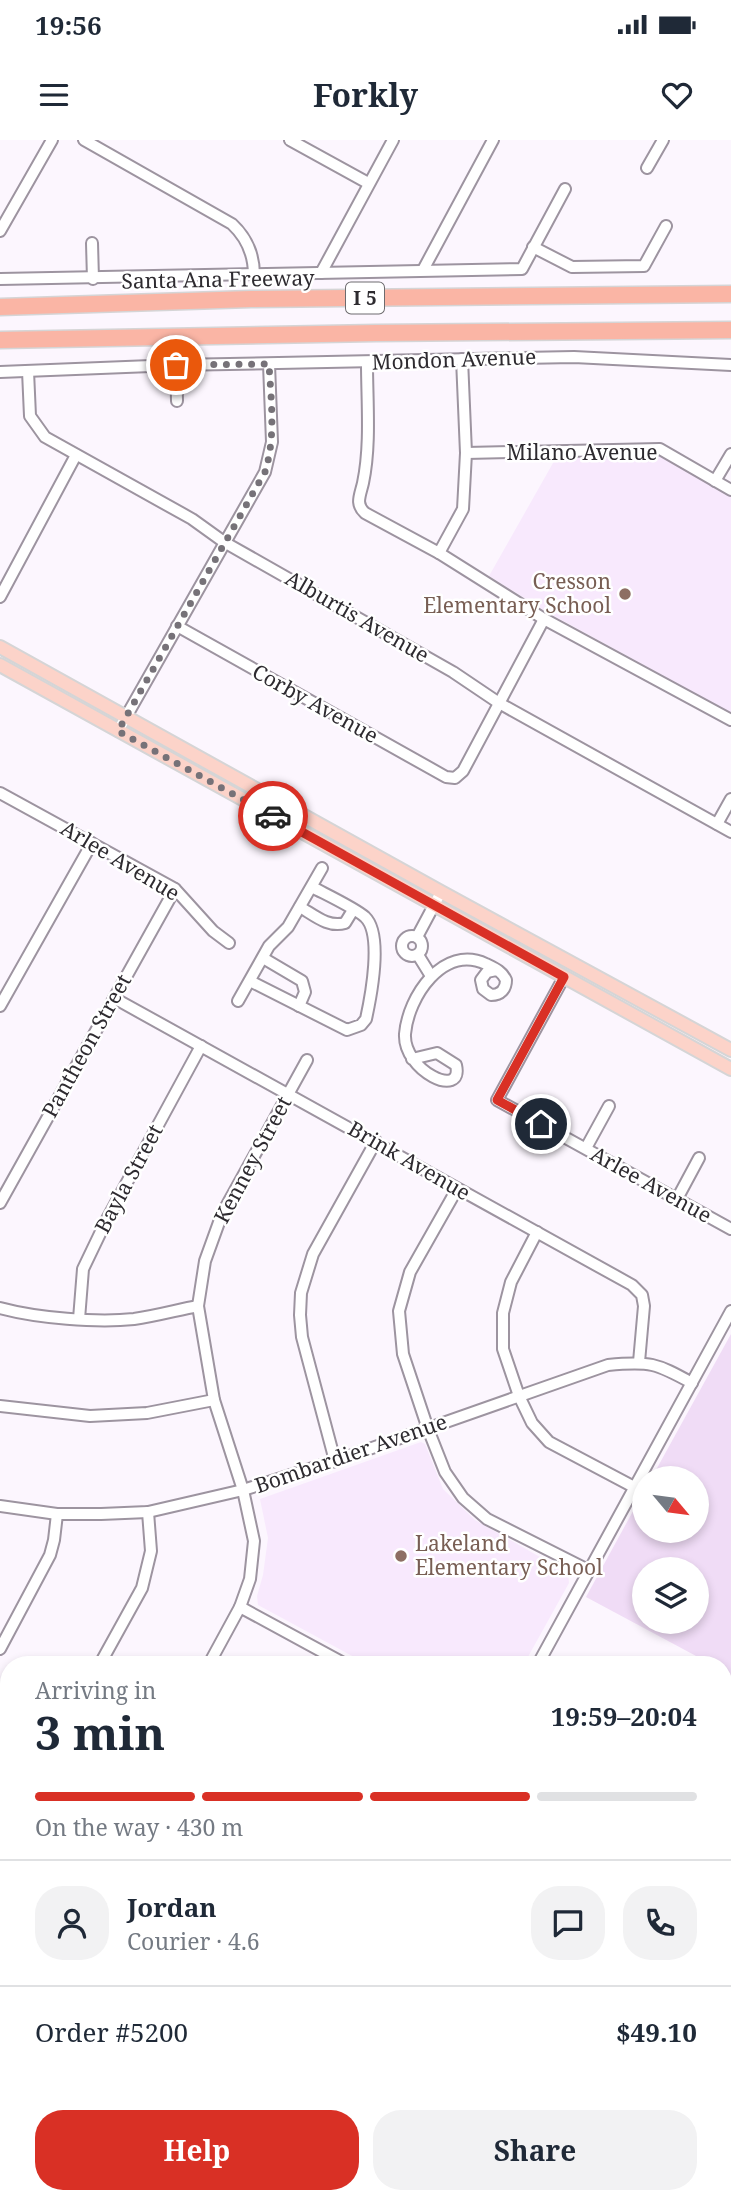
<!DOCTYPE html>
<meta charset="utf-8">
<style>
body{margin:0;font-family:"Noto Serif",serif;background:#f2f2f3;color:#1f2937;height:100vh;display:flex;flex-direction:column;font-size:26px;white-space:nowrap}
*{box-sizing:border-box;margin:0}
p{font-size:23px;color:#747a83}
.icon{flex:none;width:38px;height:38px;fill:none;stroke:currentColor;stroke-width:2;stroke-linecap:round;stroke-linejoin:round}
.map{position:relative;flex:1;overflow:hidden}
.sheet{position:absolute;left:0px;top:1516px;width:732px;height:548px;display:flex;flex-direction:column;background:#fff;border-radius:28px 28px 0 0;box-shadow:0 4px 10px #0003}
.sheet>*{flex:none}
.needle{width:46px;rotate:119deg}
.controls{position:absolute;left:632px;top:1326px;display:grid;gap:14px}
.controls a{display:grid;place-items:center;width:77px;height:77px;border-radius:50%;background:#fff;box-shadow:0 4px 10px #0003;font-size:35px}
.pin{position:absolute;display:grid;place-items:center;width:60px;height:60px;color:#fff;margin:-30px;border:4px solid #fff;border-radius:50%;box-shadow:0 2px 7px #0007}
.courier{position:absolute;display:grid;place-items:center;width:70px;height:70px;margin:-35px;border:5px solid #d93025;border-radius:50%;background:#fff;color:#222;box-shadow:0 2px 9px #0007}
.head em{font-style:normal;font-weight:700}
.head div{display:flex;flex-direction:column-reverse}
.head{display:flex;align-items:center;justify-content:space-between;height:119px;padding:0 35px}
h1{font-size:46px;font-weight:700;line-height:52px}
.bar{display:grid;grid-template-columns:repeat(4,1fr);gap:10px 7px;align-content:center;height:84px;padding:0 35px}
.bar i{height:9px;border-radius:5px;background:#e0e1e3}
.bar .active{background:#d93025}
.bar p{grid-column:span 4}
.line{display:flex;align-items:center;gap:18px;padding:0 35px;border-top:2px solid #e0e1e3}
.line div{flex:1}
.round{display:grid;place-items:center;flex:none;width:74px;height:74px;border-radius:28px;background:#f2f2f3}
.primary-button{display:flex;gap:14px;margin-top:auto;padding:14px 35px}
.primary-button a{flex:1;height:80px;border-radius:28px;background:#d93025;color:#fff;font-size:28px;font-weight:700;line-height:80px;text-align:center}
.primary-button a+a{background:#f2f2f3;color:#1f2937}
.status{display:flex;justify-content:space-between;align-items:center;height:49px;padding:0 35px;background:#fff;direction:ltr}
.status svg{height:19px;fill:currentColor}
header{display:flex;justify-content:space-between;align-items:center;height:91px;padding:0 35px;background:#fff;font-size:32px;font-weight:700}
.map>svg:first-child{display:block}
</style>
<div class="status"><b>19:56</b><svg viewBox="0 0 49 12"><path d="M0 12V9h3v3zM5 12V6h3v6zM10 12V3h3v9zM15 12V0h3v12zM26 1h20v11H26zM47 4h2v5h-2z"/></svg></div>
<header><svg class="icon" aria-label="menu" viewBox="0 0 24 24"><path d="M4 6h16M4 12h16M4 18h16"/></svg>Forkly<svg class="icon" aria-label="heart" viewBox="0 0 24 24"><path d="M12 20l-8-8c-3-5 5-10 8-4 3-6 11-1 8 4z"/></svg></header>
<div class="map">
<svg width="731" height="2063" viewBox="0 0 731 2063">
<rect width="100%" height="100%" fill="#fcf6fe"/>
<path fill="#fdeae2" d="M723 1719 731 1723V2063H717L702 2055 723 2054Z"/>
<g fill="#feeae4">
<path d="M0 1711 9 1716V2054L227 2055 222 2063H0Z"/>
<path d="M262 2055 623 2054 638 2063H258Z"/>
</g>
<g fill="#f8e9fd">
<path d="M656 314 731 356V573L547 472 489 436 557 316Z"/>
<path d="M421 1302 425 1304 443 1349 475 1380 568 1433 569 1443 524 1524H367L258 1465 257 1456 263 1435 268 1398 260 1359Z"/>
</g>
<path fill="#f0dcf6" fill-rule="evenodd" d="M731 1194V1535L723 1531V1524H711L586 1457 644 1351V1391H696V1339H651ZM644 1430H696V1482H644Z"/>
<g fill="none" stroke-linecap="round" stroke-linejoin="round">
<defs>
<g id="minor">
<path d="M84 0 232 84C247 98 254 114 254 135"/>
<path d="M290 0 368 43"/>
<path d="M647 28 663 0"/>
<path d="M0 91 52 0"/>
<path d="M92 103 93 139"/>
<path d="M533 107 572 127 644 126 666 86"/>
<path d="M423 130 493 0"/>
<path d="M321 133 393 0"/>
<path d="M0 139 522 129 565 49"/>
<path d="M367 223C367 262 371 305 363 343 360 356 355 364 365 373L439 413 544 479 731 580"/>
<path d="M176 225 177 261"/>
<path d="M28 231 30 276 45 297 192 379 224 402 453 532 499 563 731 692"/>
<path d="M0 232 176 225 574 217 731 225"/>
<path d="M466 313 660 309 731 350"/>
<path d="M715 341 731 314"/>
<path d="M439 413 463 369 466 313 462 219"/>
<path d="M0 457 76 315"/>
<path d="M177 486 446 637 455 638 463 631 544 479"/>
<path d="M118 591 265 332 272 302 269 224"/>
<path d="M0 653 175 749 213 791 229 803"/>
<path d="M717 684 731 659"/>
<path d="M300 767C314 775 328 788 345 783L353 770"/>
<circle cx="412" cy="806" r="10"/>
<path d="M417 797 441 752"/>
<path d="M418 815 431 836"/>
<path d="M263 818 302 841 305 852 299 866"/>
<path d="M564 837 497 960 731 1089"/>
<path d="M250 841 347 890 361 885 366 879C371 856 383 794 365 777 355 768 325 754 312 747"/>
<path d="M114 858C287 953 460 1048 632 1145L642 1155 644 1166 639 1222"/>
<path d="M238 861 269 806 288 787 322 728"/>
<path d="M0 866 92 703"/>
<path d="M412 919 437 913 456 925C464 960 403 931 405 894 408 857 443 804 486 824 494 828 502 831 506 840 506 849 501 855 491 855L483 849 481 840 487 832 496 830"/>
<path d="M586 1008 609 966"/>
<path d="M457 1049 410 1132 399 1171 403 1214 428 1289 445 1332 463 1358 487 1379 588 1430"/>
<path d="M677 1059 699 1018"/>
<path d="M0 1063 175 749"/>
<path d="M537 1092 511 1142 503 1173V1209L519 1256 532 1283 549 1302 634 1347"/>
<path d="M0 1168C37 1178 97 1183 134 1179 156 1176 177 1170 198 1166"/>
<path d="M79 1179 83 1129 107 1079 201 906"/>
<path d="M0 1266 90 1276 147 1273 214 1260"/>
<path d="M335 1321 302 1197 300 1175 301 1153 313 1114 376 1001"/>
<path d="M0 1366 57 1374H101L148 1372 243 1350 335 1321 608 1225C650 1221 656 1223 692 1243"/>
<path d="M240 1467 345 1524"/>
<path d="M0 1509 50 1415 54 1400 57 1374"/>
<path d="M100 1524 142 1448 151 1411 148 1372"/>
<path d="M209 1524 240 1467 250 1439 254 1401 243 1350 214 1260 198 1166 205 1121 222 1074 307 920"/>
<path d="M538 1524 731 1171"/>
<path d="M723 1637 731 1641"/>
<path d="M0 2056 18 2063"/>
<path d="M240 2063 244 2054"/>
</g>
<g id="major">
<path d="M0 507 441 752 731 910"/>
<path d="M0 525 731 929"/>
<path d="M0 1681 9 1686"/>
<path d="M0 1698 9 1703"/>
<path d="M647 2054 662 2063"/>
<path d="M675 2054 690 2063"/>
</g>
<g id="highway">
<path d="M0 167 251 159 731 154"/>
<path d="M0 200 376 193 731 190"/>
</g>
</defs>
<use href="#minor" stroke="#9d94a0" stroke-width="14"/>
<use href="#major" stroke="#d5d5d6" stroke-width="16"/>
<use href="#highway" stroke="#d5d5d6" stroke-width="19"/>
<use href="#minor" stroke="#fff" stroke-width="10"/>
<use href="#major" stroke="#fcd3c9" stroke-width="12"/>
<use href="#highway" stroke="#fab5a5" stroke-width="16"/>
</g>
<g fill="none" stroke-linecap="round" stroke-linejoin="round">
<path stroke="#767278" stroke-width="7" stroke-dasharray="0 12.6" d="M176 225 269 224C271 260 276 297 265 332L118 591 273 676"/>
<path stroke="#d93025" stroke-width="9" d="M273 676 564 837 497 960 541 984"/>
</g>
<g fill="#8d6e63" stroke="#fff" stroke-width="2.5">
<circle cx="625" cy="454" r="7"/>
<circle cx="401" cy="1416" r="7"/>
</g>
<g text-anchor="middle" stroke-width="5" stroke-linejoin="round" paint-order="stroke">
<rect fill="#fff" stroke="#6d6b6e" stroke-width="2" x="346" y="142.5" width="38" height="31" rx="5"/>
<g font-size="19" font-weight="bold" fill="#2e2b30">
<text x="365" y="165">I 5</text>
</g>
<g font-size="21" fill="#2e2b30" stroke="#fff">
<text transform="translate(218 140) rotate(-1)" y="7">Santa Ana Freeway</text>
<text transform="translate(454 220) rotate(-2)" y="7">Mondon Avenue</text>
<text x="582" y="320">Milano Avenue</text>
<text transform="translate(357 477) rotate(30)" y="7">Alburtis Avenue</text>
<text transform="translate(315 564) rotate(29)" y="7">Corby Avenue</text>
<text transform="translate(120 721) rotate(31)" y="7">Arlee Avenue</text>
<text transform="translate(87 906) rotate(-61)" y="7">Pantheon Street</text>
<text transform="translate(253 1020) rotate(-62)" y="7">Kenney Street</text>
<text transform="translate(409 1021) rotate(30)" y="7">Brink Avenue</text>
<text transform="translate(129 1039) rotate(-62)" y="7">Bayla Street</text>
<text transform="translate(651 1045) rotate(29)" y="7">Arlee Avenue</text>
<text transform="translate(351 1314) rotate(-19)" y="7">Bombardier Avenue</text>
</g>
<g font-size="21" fill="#785e54" stroke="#fff" text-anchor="end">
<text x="611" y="449">Cresson<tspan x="611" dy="24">Elementary School</tspan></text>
<text x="415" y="1411" text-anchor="start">Lakeland<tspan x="415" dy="24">Elementary School</tspan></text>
</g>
</g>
</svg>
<div class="controls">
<a><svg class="needle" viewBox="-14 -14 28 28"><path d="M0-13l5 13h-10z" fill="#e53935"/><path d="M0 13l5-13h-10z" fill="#747a83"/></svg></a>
<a><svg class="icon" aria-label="layers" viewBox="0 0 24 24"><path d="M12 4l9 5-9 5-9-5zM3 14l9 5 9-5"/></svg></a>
</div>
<div class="pin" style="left:176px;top:225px;background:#ea580c"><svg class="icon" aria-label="bag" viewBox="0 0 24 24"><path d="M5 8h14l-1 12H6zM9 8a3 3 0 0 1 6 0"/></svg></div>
<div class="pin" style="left:541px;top:984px;background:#1f2937"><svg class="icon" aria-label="home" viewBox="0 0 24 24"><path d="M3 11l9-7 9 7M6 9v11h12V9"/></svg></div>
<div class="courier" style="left:273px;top:676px"><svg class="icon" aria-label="car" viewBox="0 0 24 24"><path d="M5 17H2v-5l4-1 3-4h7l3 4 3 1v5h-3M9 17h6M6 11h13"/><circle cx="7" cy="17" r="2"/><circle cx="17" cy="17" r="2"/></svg></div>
<section class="sheet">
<div class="head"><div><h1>3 min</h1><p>Arriving in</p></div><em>19:59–20:04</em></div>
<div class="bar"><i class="active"></i><i class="active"></i><i class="active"></i><i></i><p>On the way · 430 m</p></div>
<div class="line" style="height:126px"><a class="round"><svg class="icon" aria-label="person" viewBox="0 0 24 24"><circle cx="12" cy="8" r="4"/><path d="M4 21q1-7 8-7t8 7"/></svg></a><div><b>Jordan</b><p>Courier · 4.6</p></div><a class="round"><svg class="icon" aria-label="chat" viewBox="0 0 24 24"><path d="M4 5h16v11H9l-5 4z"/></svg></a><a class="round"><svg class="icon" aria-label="phone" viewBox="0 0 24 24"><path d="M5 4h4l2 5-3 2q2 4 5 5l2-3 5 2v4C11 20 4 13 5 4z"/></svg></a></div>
<div class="line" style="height:91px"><div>Order #5200</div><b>$49.10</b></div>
<div class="primary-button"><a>Help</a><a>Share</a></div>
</section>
</div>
